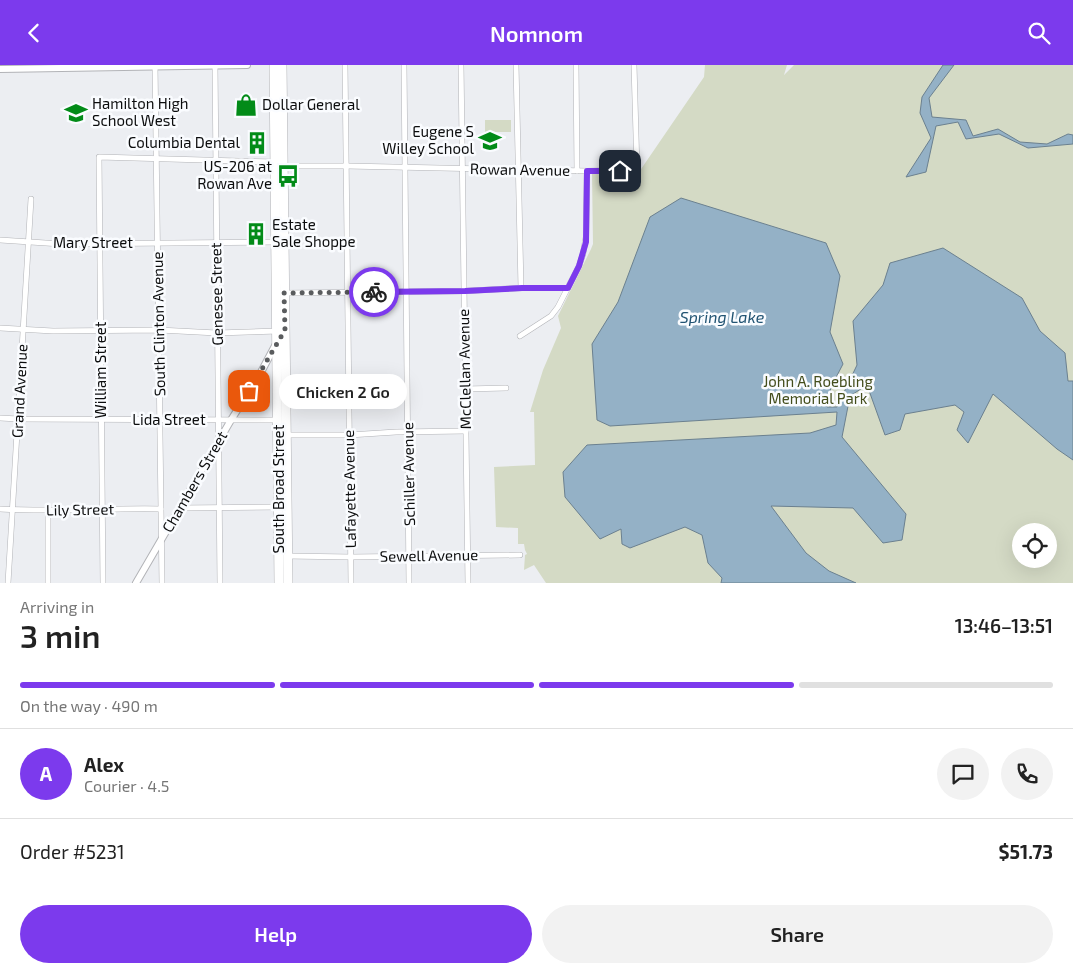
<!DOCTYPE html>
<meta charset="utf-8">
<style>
body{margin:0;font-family:"Exo 2",sans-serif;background:#f2f2f2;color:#222;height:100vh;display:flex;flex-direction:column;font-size:19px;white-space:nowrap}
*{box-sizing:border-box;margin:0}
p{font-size:16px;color:#767676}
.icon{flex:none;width:28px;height:28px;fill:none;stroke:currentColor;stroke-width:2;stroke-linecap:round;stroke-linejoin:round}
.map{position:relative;height:518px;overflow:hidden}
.sheet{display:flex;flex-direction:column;background:#fff;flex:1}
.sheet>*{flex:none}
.controls{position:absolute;left:1012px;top:458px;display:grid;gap:10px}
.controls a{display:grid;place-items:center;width:45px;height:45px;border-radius:50%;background:#fff;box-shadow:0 5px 20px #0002;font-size:25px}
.pin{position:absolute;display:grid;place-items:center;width:42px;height:42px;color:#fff;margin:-21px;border-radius:10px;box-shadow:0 2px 8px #0006}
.courier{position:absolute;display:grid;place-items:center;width:50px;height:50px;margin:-25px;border:4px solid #7c3aed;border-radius:50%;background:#fff;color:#222;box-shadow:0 1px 6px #0007}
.bubble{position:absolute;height:35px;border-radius:18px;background:#fff;box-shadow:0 5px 20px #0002;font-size:16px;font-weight:600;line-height:35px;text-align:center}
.overview em{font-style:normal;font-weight:600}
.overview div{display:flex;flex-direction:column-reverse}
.overview{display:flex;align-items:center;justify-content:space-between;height:85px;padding:0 20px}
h1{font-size:32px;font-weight:600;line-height:38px}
.bar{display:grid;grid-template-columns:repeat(4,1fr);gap:8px 5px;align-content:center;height:60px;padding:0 20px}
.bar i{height:6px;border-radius:4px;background:#e0e0e0}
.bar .current{background:#7c3aed}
.bar p{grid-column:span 4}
.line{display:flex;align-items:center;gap:12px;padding:0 20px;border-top:1px solid #e0e0e0}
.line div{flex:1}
.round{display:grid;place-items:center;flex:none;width:52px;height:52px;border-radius:26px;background:#f2f2f2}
.action{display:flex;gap:10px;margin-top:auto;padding:10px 20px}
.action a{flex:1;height:58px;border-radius:30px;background:#7c3aed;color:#fff;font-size:20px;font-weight:600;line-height:58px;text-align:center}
.action a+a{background:#f2f2f2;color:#222}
header{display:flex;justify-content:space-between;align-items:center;height:65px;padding:0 20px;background:#7c3aed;color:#fff;font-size:22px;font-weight:600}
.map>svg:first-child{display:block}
</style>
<header><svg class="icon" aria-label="back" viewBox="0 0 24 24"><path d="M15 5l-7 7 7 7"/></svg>Nomnom<svg class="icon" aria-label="search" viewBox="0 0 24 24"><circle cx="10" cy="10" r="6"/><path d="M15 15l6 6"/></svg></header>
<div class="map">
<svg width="1073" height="518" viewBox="0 0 1073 518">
<rect width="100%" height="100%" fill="#eceef2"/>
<g fill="#d4dac5" fill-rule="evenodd">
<path d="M705 0H787L784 10 794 0H1073V518H546L534 500 524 505 525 490 527 489 525 485 524 479H518V463L496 462 494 402 535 400 534 347H530L543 305 561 263 558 251 591 184 593 179 592 109 637 110 704 12ZM1021 466H1049V494H1021Z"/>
<rect x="485" y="55" width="26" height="12"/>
</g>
<g fill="#94b1c6" stroke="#6b808f">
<path d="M943 0H954L929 33 932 52 966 55 973 71 998 64 1020 77 1047 79 1068 69 1073 70V79L1028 83 999 69 966 74 958 57 936 61 926 107 906 112 931 73 920 48 922 32Z"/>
<path d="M681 133 826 178 840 211 830 267 843 299 831 322 827 342H837L857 300 853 256 883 220 890 198 943 183 1022 233 1040 266 1065 288 1068 316H1073V395L1057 384 993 329 968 378 957 365 964 347 955 340 905 349 900 365 885 370 867 320 850 331 842 372 906 449 902 475 883 478 853 443 771 441 806 488 829 506 856 518H721L722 513 708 498 702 470 685 462 630 483 622 479 621 464 600 474 565 432 563 407 587 380 810 368 836 360 837 347 610 361 597 355 592 279 618 237 650 152Z"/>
</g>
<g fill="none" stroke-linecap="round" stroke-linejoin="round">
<defs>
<g id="minor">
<path d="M155 0 162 518"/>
<path d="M215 0 220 518"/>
<path d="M345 0 351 518"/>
<path d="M404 0 409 518"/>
<path d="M461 0 468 518"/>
<path d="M516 0 521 223"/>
<path d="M576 0 577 106"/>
<path d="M283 101H347L587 106 637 105 634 0"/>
<path d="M0 175 61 179 276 177"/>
<path d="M285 228 465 226 521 223H568"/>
<path d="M0 263 53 266 159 265 217 268 279 266"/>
<path d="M520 271 551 251 558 242 579 201 583 189 586 172 587 106"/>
<path d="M466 324 506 323"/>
<path d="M0 353 18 354 278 355"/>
<path d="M286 370H349L396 367 466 366"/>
<path d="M180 443 278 442"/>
<path d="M0 444C54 447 107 443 161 444"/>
<path d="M287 491 351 492 520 490"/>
<path d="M8 518 31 134"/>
<path d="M48 518V446"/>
<path d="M103 518 99 92 275 97"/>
</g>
<g id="tertiary">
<path d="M0 4 247 0"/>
<path d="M136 518 231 355 260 309 276 279"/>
</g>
<g id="primary">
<path d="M274 0 279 518"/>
<path d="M282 0 288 518"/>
</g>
</defs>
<use href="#minor" stroke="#b2b3b7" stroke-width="6"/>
<use href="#tertiary" stroke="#b2b3b7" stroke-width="8"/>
<use href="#primary" stroke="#b2b3b7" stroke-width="10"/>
<use href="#minor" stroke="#fff" stroke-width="5"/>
<use href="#tertiary" stroke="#fff" stroke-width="6"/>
<use href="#primary" stroke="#fff" stroke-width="9"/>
</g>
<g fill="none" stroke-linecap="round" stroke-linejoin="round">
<path stroke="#5a5c5e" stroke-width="5" stroke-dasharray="0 9" d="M249 326 285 265 284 228 374 227"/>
<path stroke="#7c3aed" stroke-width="6" d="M374 227 465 226 522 223H568L579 201 586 177 587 106H620"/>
</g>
<defs>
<symbol id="shop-bare" viewBox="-9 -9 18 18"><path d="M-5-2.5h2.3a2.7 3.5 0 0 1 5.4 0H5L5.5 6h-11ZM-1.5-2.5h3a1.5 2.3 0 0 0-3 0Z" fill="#028b18" stroke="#fafcff" stroke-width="2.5" paint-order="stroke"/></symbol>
<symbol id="school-bare" viewBox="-9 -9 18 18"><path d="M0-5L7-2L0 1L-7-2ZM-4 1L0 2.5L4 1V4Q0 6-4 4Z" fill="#028b18" stroke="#fafcff" stroke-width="2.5" paint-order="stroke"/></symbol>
<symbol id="building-bare" viewBox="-9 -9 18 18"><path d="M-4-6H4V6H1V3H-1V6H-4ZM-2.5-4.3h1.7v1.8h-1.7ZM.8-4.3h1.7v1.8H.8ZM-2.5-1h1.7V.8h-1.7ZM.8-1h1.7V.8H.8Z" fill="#028b18" stroke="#fafcff" stroke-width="2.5" paint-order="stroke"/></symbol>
<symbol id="bus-bare" viewBox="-9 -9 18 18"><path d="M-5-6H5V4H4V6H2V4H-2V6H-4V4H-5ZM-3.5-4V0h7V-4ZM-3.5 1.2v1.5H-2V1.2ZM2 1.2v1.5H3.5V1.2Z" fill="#028b18" stroke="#fafcff" stroke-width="2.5" paint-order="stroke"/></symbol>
</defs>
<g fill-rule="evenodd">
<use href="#shop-bare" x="230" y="24" width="32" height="32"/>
<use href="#school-bare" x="60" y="32" width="32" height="32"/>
<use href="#school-bare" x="474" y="60" width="32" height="32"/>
<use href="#building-bare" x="241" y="62" width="32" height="32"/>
<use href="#bus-bare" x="272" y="95" width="32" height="32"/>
<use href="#building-bare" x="240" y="153" width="32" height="32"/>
</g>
<g text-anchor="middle" stroke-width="5" stroke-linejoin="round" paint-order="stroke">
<g font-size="15" fill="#0c0d0e" stroke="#fafcff" text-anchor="start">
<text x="92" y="44">Hamilton High<tspan x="92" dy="17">School West</tspan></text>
<text x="262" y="45">Dollar General</text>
<text x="474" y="72" text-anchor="end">Eugene S<tspan x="474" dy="17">Willey School</tspan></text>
<text x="240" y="83" text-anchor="end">Columbia Dental</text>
<text x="272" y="107" text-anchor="end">US-206 at<tspan x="272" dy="17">Rowan Ave</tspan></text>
<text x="272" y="165">Estate<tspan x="272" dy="17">Sale Shoppe</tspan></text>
</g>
<g font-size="15" fill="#0c0d0e" stroke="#fafcff">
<text transform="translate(520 105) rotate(1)" y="5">Rowan Avenue</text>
<text x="93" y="183">Mary Street</text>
<text transform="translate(217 229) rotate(-91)" y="5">Genesee Street</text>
<text transform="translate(159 259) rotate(-91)" y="5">South Clinton Avenue</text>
<text transform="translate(465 304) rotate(-91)" y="5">McClellan Avenue</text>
<text transform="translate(101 305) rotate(-90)" y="5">William Street</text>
<text transform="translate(20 326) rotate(-87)" y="5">Grand Avenue</text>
<text x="169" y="360">Lida Street</text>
<text transform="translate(409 409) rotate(-91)" y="5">Schiller Avenue</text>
<text transform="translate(195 417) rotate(-60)" y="5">Chambers Street</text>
<text transform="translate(279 424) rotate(-90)" y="5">South Broad Street</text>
<text transform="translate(350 424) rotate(-91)" y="5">Lafayette Avenue</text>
<text transform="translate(80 445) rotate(-1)" y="5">Lily Street</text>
<text transform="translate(429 491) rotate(-1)" y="5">Sewell Avenue</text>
</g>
<g font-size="15" fill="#434d1b" stroke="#fafcff">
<text x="818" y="322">John A. Roebling<tspan x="818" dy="17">Memorial Park</tspan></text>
</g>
<g font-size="16" font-style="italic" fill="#225473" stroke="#fafcff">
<text x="722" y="258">Spring Lake</text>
</g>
</g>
</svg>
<div class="controls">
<a><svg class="icon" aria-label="locate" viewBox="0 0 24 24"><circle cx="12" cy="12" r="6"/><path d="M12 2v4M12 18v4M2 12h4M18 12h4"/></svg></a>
</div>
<div class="pin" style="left:249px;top:326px;background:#ea580c"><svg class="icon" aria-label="bag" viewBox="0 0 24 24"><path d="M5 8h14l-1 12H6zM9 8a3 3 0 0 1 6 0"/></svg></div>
<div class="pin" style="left:620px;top:106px;background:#1f2937"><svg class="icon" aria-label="home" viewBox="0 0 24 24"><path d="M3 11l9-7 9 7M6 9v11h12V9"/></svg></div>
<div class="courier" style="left:374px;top:227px"><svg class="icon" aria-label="bike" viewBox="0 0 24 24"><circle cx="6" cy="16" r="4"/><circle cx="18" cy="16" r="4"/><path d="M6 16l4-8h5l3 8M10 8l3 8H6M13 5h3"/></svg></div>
<div class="bubble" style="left:279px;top:309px;width:128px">Chicken 2 Go</div>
</div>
<section class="sheet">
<div class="overview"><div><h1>3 min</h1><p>Arriving in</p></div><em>13:46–13:51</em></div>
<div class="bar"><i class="current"></i><i class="current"></i><i class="current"></i><i></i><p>On the way · 490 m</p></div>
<div class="line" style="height:90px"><b class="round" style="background:#7c3aed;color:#fff">A</b><div><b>Alex</b><p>Courier · 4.5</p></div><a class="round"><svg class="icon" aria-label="chat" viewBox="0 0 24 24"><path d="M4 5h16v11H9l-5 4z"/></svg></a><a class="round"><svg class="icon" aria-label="phone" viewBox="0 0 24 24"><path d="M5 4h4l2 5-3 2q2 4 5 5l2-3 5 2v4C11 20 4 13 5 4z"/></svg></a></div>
<div class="line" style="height:65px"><div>Order #5231</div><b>$51.73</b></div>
<div class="action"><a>Help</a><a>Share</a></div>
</section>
